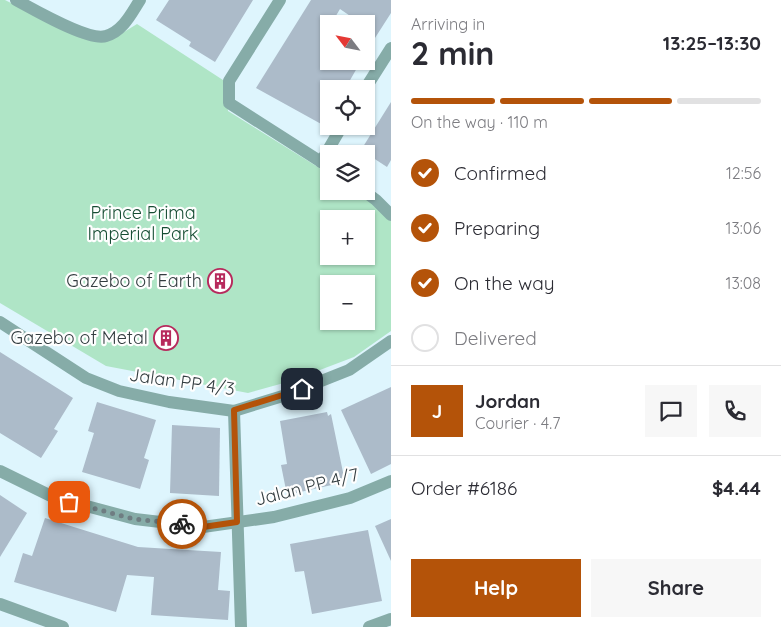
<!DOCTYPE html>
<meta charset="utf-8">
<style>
body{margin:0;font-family:Quicksand,sans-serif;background:#f7f7f7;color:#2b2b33;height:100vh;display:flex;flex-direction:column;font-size:19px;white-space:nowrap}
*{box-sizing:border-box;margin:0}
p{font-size:16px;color:#7c7c81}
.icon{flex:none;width:28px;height:28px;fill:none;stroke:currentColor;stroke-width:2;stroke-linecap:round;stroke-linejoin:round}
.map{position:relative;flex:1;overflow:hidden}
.side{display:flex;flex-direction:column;background:#fff;width:390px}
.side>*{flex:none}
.needle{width:32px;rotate:302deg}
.tools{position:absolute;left:320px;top:15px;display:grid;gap:10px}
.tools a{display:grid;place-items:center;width:55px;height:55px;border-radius:0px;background:#fff;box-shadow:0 1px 4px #0004;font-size:25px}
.pin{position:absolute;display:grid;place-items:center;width:42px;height:42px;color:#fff;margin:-21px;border-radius:10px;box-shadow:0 2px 8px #0006}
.courier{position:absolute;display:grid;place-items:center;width:50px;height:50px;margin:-25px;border:4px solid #b45309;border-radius:50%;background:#fff;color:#222;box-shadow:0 1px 6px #0007}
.overview em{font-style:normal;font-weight:700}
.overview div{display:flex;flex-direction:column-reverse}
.overview{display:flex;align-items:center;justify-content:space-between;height:85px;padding:0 20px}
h1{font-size:32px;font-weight:700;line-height:38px}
.bar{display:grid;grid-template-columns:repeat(4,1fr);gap:8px 5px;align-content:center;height:60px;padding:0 20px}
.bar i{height:6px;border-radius:4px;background:#e1e1e2}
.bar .selected{background:#b45309}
.bar p{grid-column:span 4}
.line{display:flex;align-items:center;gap:12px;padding:0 20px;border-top:1px solid #e1e1e2}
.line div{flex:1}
.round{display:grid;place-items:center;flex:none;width:52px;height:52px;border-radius:0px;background:#f7f7f7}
ol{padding:0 20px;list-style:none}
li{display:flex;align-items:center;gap:15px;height:55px}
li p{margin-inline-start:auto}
li .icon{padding:5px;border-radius:50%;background:#b45309;color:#fff;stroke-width:4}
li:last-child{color:#7c7c81}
li i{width:28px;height:28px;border:2px solid #e1e1e2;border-radius:50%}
.primary-button{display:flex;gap:10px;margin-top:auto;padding:10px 20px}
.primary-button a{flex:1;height:58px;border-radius:0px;background:#b45309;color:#fff;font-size:20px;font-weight:700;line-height:58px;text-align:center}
.primary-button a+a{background:#f7f7f7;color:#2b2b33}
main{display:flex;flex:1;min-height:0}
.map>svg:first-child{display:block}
</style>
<main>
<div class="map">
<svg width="391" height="627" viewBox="0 0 391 627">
<rect width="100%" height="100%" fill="#def5fd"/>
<path fill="#afe5c6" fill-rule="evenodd" d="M0 0H5L74 35 111 40 137 24 226 82 228 111 329 174V191H358L382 207 391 217V331L354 357 291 381 248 393 106 366 0 303ZM329 219H366V256H329ZM329 284H366V321H329Z"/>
<g fill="#acbbc9">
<path d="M169 0H253L215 62 189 46 191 42 156 20Z"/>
<path d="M311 0H391V13L366 52V24H362L340 9 331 24H329V61H361L345 89H329V115L323 125 256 88Z"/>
<path d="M391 102V160L387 167 361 150Z"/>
<path d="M218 271 229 277 221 291 211 284Z"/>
<path d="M158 328 175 330 172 346H157Z"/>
<path d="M0 352 73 398 54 429 58 431 41 458 0 433Z"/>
<path d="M391 387V464L371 474 341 410Z"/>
<path d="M97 402 156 420 144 458 149 460 140 489 82 472 94 433 88 431Z"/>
<path d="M327 412 328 416 331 414 345 482 287 495 281 465 287 464 280 421Z"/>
<path d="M172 425 220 428 219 496 170 493Z"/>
<path d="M0 495 27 513 0 557Z"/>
<path d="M45 518 138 547 221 552 218 590 230 591 228 620 151 615 154 577 127 575 116 612 14 582 23 553 32 556Z"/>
<path d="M391 519V561L375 526Z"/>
<path d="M368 530 382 601 312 614 304 571 295 572 290 544Z"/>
</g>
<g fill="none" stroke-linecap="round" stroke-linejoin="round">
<g stroke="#86aca8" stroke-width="12">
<path d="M16 0C33 9 89 42 106 36 123 31 131 14 140 0"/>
<path d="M280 0 229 81V103L329 167"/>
<path d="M365 89 391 48"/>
<path d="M321 162 342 126"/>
<path d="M364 191 376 200 391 215"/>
<path d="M0 322 86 378 119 391 169 402 234 411 286 395 349 370 391 341"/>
<path d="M234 411 241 627"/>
<path d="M0 471 53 497 135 519 203 527 274 517 350 498 391 481"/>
<path d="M0 604 63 627"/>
<path d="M369 627 391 619"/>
</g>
</g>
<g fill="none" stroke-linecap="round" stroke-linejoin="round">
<path stroke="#6f7d82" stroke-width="5" stroke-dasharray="0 9" d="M69 502 134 519 182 524"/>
<path stroke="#b45309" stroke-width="6" d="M182 524 203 527 237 522 234 410 302 389"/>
</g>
<defs>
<symbol id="building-ring" viewBox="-11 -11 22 22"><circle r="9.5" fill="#fefefe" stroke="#b7295c" stroke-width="1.5"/><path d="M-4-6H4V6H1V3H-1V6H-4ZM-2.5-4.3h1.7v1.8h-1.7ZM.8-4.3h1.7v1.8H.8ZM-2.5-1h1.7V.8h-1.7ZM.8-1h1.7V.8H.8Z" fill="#b7295c"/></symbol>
</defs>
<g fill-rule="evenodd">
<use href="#building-ring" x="206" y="267" width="28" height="28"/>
<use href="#building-ring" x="152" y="324" width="28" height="28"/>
</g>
<g text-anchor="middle" stroke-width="4.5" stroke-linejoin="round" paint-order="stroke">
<g font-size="18" fill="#164d33" stroke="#fefefe">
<text x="143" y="219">Prince Prima<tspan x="143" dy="21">Imperial Park</tspan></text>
</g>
<g font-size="18" fill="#333d40" stroke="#fefefe" text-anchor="end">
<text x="202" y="287">Gazebo of Earth</text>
<text x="148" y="344">Gazebo of Metal</text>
</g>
<g font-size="18" fill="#333d40" stroke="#fefefe">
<text transform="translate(182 382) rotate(8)" y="6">Jalan PP 4/3</text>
<text transform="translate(307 487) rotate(-14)" y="6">Jalan PP 4/7</text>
</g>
</g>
</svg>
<div class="tools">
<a><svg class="needle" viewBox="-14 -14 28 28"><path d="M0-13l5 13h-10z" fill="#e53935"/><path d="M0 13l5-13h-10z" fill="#7c7c81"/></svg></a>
<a><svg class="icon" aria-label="locate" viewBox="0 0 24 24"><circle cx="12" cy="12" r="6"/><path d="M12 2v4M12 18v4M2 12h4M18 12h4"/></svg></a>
<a><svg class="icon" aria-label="layers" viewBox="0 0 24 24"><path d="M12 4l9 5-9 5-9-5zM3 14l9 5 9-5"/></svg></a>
<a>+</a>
<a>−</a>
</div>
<div class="pin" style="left:69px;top:502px;background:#ea580c"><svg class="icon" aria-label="bag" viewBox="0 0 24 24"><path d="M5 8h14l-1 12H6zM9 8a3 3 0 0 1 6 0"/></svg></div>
<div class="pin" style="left:302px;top:389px;background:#1f2937"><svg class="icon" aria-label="home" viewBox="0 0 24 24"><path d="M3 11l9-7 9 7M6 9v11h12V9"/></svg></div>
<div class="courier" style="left:182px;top:524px"><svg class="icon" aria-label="bike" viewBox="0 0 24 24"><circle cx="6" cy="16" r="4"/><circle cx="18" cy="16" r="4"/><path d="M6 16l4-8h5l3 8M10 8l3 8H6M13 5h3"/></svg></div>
</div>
<section class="side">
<div class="overview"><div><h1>2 min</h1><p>Arriving in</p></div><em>13:25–13:30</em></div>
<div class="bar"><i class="selected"></i><i class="selected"></i><i class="selected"></i><i></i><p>On the way · 110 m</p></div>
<ol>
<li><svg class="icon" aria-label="check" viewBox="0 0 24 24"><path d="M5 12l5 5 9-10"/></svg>Confirmed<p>12:56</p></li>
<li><svg class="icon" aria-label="check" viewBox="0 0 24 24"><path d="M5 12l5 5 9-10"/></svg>Preparing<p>13:06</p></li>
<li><svg class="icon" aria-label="check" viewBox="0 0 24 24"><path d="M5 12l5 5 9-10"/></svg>On the way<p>13:08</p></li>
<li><i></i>Delivered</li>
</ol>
<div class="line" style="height:90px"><b class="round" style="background:#b45309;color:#fff">J</b><div><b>Jordan</b><p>Courier · 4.7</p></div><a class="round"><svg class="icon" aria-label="chat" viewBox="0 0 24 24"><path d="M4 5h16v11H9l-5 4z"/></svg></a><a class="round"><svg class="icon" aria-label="phone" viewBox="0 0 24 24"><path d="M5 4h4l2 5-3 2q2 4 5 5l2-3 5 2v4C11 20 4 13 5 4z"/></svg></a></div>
<div class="line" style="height:65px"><div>Order #6186</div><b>$4.44</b></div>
<div class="primary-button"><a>Help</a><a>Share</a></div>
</section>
</main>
